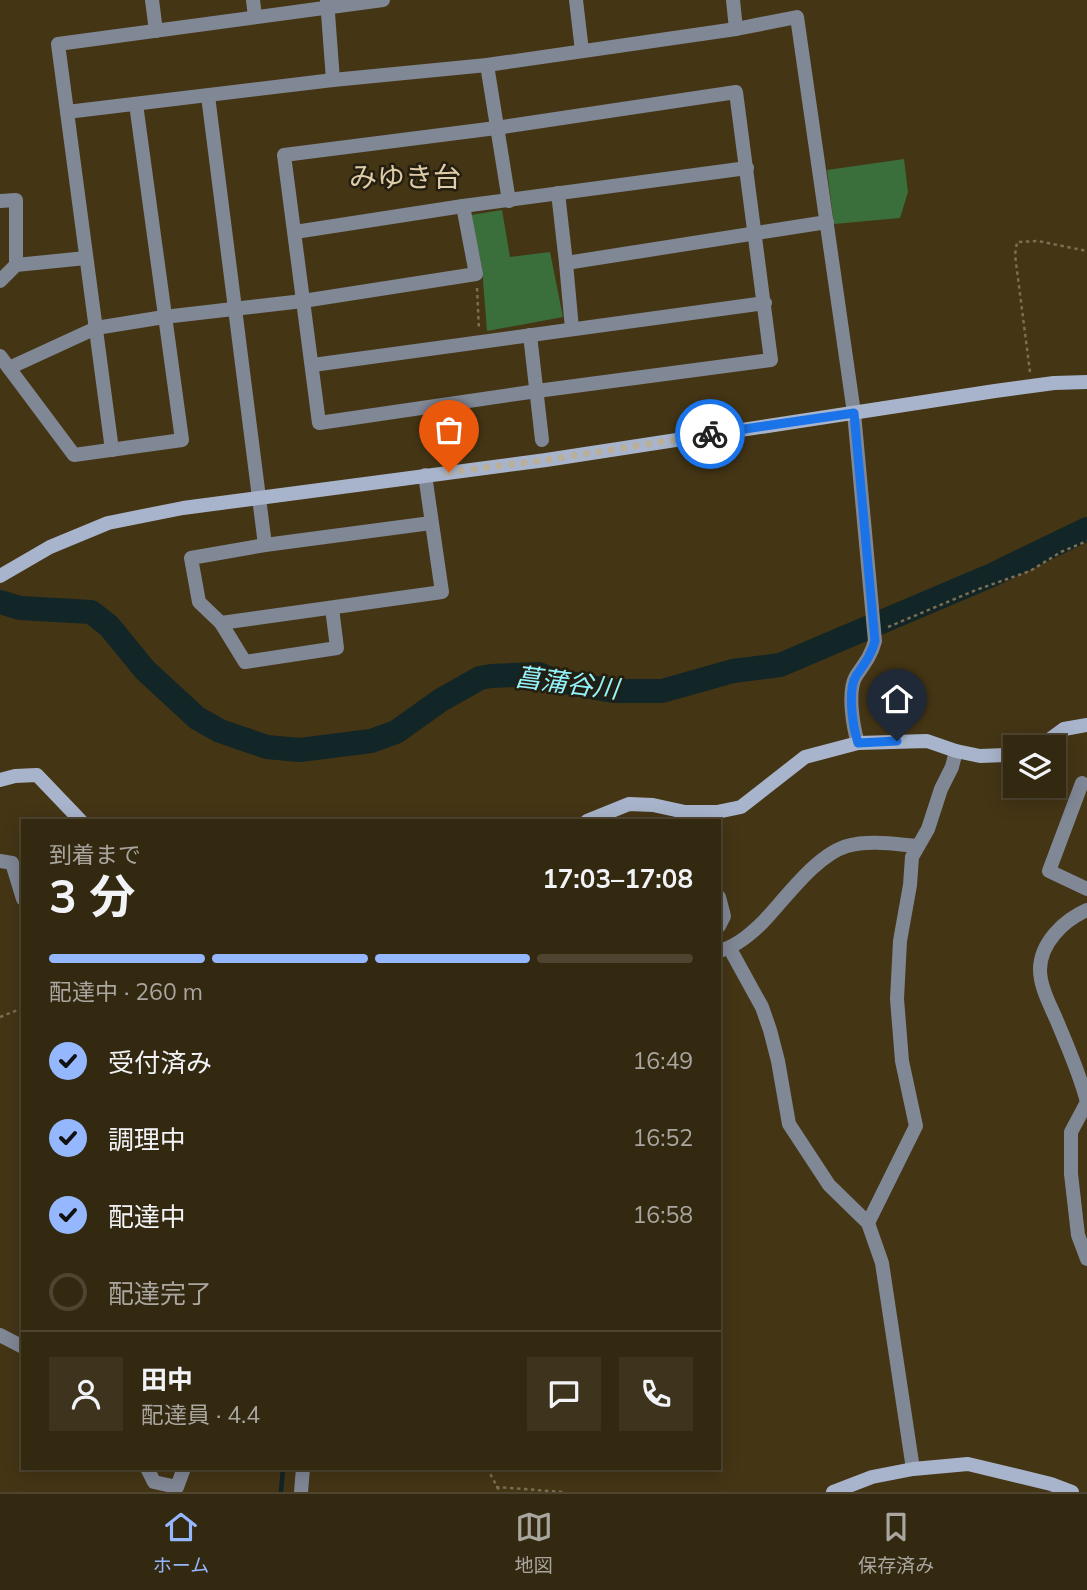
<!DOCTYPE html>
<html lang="ja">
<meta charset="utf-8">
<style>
body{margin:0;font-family:Mulish,"Noto Sans JP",sans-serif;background:#3e341e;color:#f1f3f6;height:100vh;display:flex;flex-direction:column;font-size:26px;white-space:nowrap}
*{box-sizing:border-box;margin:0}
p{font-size:23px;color:#a9a69f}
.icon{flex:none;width:38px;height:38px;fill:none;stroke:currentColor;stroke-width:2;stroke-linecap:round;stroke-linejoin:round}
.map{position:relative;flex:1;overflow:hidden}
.panel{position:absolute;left:21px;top:819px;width:700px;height:651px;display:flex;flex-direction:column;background:#332810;border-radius:0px;box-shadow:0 4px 18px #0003,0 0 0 2px #4e4430}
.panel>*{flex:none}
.fabs{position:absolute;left:1003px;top:735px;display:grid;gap:14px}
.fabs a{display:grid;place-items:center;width:63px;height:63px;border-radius:0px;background:#332810;box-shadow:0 4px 18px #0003,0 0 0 2px #4e4430;font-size:35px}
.pin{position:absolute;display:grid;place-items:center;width:60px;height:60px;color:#fff;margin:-72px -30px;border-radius:50% 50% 50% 0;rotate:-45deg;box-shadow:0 0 7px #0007}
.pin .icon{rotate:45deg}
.courier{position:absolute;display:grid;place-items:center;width:70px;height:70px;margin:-35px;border:5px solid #1a73e8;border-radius:50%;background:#fff;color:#222;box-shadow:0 2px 9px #0007}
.overview em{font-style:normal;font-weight:700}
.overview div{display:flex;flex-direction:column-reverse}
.overview{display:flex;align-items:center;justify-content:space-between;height:119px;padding:0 28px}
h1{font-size:46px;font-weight:700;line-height:52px}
.bar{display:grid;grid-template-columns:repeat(4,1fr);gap:10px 7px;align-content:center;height:84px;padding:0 28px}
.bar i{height:9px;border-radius:5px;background:#4e4430}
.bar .active{background:#94b7fd}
.bar p{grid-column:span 4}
.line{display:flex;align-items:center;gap:18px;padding:0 28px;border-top:2px solid #4e4430}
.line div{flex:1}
.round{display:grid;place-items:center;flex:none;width:74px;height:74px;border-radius:0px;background:#3e341e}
ol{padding:0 28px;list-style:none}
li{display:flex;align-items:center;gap:21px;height:77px}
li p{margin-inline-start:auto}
li .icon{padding:7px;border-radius:50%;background:#94b7fd;color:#111;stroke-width:4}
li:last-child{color:#a9a69f}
li i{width:38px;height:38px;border:4px solid #4e4430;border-radius:50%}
.tabs{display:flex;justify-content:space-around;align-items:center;height:98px;border-top:2px solid #4e4430;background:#332810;font-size:19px;color:#a9a69f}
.tabs a{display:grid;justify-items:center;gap:4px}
.tabs .active{color:#94b7fd}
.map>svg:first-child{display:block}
</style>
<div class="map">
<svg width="1087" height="1492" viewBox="0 0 1087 1492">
<rect width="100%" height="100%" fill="#443515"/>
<g fill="#3a6f3b">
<path d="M904 159 908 192 900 218 834 224 827 170Z"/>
<path d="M502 210 510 257 550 252 563 317 487 331 482 268 471 215Z"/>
</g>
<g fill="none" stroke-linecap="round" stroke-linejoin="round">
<path stroke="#122527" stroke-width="4.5" d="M281 1492 283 1468"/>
<path stroke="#122527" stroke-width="24" d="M0 602 20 608 91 612 109 626 145 670 197 718 220 731 267 747 300 750 371 741 396 732 441 700 480 678 491 676 539 674 553 680 613 691H662L733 671 780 665 992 575 1087 529"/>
<g stroke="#7b6e52" stroke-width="2.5" stroke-dasharray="3.5 3.5" stroke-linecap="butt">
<path d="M477 288 479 330"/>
<path d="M1030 372 1015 255 1017 242 1038 241 1087 251"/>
<path d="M888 627 976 590 1030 571 1061 552 1087 541"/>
<path d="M0 1017 23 1008"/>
<path d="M487 1468 500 1492"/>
<path d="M496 1487 563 1492"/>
</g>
<g stroke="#808795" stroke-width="14">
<path d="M152 0 156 31"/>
<path d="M253 0 255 17"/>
<path d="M327 0 333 80"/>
<path d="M576 0 582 51"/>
<path d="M733 0 736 29"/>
<path d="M487 65 509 201"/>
<path d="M736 92 771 360 537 391 319 423 284 155 496 128Z"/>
<path d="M208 96 265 545"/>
<path d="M67 112 333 80 487 65 736 29 797 17 854 413 875 641C871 656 864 664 856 676 847 691 853 727 858 743"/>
<path d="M558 193 566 263 827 222"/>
<path d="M0 201 16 200V265"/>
<path d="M295 232 463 206 747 168"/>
<path d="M566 263 572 329"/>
<path d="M0 281 16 265 86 258"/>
<path d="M530 335 542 440"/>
<path d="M0 356 74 455 182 440 136 104"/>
<path d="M313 365 765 303"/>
<path d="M9 368 96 328 164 317 303 301 476 274 463 206"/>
<path d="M112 450 58 44 383 0"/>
<path d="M332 608 337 648 245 662 221 623 199 602 191 558 265 545 431 523"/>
<path d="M221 623 442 592 425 475"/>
<path d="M1082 783 1049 871 1087 889"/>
<path d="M0 861 12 863 23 899"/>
<path d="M719 897 724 916 719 926"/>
<path d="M1087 910C1064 920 1040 943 1040 970 1040 987 1051 1007 1057 1021 1068 1048 1080 1074 1087 1102L1071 1132V1174L1078 1235 1087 1259"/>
<path d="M730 949 762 1007 770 1030 778 1061 789 1124 829 1185 868 1223 882 1263 913 1469"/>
<path d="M719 951C736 947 751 934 763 922 785 899 816 855 847 846 869 840 894 844 917 846"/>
<path d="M868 1223 916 1126 902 1061 897 999 900 941 910 885 912 857 928 829 941 789 952 767 956 751"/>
<path d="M0 1335 23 1347"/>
<path d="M147 1468 154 1482 177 1487 184 1468"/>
<path d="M301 1492 303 1468"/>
</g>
<g stroke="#a8b4cb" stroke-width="14">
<path d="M0 576 50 547 108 523 183 508 546 460 995 391 1054 383 1087 382"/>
<path d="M1028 747 1049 740 1064 729 1087 725"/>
<path d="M0 780 15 776 37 775 81 821"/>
<path d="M587 821 629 804 653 805 685 812H717L741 807 805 757 858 743 927 741 956 751 980 756 1006 755 1015 752"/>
<path d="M833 1492 872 1477 913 1469 968 1464 1051 1484 1072 1492"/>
</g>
</g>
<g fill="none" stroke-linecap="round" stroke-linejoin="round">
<path stroke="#baaf98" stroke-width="7" stroke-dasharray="0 12.6" d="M449 472 546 460 710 434"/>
<path stroke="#1a73e8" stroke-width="9" d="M710 434 854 413 875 641C871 656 864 664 856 676 847 691 853 727 858 743L897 741"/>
</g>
<g text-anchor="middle" stroke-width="5" stroke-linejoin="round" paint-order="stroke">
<g font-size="26" font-style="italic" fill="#92f4fe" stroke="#241e10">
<text transform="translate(567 683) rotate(7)" y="9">菖蒲谷川</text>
</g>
<g font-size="28" fill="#decba8" stroke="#241e10">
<text x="405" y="187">みゆき台</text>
</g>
</g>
</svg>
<div class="fabs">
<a><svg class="icon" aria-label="layers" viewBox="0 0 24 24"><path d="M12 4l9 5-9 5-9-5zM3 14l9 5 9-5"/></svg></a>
</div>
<div class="pin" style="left:449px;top:472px;background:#ea580c"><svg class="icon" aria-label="bag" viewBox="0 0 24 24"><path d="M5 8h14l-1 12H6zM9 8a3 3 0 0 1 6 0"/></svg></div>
<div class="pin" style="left:897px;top:741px;background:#1f2937"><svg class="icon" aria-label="home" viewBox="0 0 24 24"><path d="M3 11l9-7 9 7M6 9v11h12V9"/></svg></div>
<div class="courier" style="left:710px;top:434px"><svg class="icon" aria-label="bike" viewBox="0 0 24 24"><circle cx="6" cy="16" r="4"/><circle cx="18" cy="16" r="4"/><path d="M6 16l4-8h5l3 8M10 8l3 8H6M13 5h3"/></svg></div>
<section class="panel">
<div class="overview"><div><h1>3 分</h1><p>到着まで</p></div><em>17:03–17:08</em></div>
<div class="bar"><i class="active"></i><i class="active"></i><i class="active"></i><i></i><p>配達中 · 260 m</p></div>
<ol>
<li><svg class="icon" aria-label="check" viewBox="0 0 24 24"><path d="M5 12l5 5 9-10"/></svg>受付済み<p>16:49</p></li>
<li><svg class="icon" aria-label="check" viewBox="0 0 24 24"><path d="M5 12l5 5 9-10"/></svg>調理中<p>16:52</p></li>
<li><svg class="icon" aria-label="check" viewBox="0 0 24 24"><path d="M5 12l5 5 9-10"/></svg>配達中<p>16:58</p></li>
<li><i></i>配達完了</li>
</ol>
<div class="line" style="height:126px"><a class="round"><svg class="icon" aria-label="person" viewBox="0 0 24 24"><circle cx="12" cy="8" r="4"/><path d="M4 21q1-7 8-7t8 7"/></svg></a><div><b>田中</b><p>配達員 · 4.4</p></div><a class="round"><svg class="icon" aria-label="chat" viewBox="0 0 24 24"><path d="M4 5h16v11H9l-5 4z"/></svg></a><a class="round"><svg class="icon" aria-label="phone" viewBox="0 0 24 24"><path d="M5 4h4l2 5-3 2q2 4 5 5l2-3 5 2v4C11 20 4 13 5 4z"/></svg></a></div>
</section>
</div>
<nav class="tabs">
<a class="active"><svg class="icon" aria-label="home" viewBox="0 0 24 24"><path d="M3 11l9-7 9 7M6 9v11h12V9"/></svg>ホーム</a>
<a><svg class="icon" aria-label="map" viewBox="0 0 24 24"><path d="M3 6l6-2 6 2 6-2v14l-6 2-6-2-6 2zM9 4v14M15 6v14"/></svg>地図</a>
<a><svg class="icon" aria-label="saved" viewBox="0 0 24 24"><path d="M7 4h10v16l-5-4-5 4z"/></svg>保存済み</a>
</nav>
